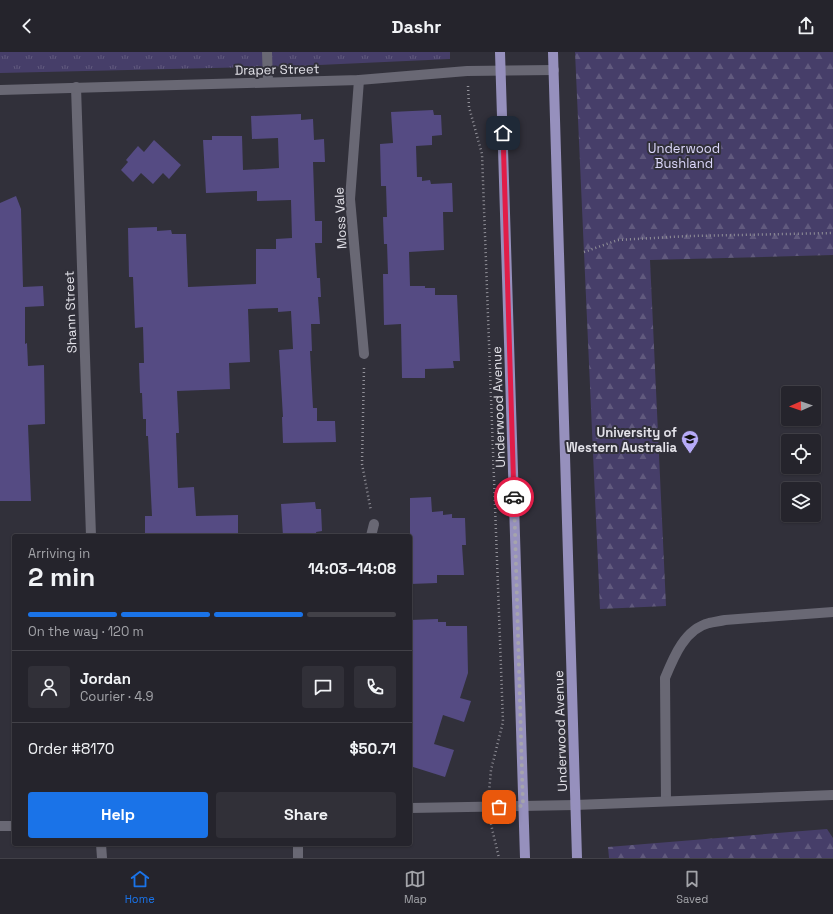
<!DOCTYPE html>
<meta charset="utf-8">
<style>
body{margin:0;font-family:"Space Grotesk",sans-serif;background:#313038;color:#f1f3f6;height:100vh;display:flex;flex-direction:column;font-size:15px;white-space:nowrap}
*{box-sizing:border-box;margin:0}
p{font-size:13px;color:#a3a4a9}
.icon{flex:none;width:22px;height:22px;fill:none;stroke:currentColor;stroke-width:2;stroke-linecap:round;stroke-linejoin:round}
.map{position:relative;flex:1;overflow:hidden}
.side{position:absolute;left:12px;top:482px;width:400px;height:312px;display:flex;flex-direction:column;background:#25242c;border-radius:4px;box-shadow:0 1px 3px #0004,0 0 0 1px #424148}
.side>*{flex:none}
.needle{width:26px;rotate:268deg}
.buttons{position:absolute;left:781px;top:334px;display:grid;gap:8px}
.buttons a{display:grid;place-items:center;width:40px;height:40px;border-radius:4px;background:#25242c;box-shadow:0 1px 3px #0004,0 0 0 1px #424148;font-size:20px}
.pin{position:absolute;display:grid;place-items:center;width:34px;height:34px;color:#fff;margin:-17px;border-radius:8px;box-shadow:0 2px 6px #0006}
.courier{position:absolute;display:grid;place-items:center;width:40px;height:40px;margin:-20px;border:3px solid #e11d48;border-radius:50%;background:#fff;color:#222;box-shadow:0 1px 5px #0007}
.head em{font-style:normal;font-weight:700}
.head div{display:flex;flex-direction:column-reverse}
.head{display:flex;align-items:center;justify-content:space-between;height:68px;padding:0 16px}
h1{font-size:26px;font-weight:700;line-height:30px}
.bar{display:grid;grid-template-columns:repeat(4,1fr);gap:6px 4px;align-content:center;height:48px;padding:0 16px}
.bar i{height:5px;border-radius:3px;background:#424148}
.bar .active{background:#1a73e8}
.bar p{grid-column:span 4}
.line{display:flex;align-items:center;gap:10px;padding:0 16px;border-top:1px solid #424148}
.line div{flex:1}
.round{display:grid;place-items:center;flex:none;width:42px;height:42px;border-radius:4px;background:#313038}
.action{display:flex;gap:8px;margin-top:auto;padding:8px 16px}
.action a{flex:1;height:46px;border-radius:4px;background:#1a73e8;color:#fff;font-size:16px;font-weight:700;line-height:46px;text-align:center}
.action a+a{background:#313038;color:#f1f3f6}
header{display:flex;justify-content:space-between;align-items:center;height:52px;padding:0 16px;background:#25242c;font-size:18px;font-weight:700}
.menu{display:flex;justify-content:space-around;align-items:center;height:56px;border-top:1px solid #424148;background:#25242c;font-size:11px;color:#a3a4a9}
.menu a{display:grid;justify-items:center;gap:2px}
.menu .active{color:#1a73e8}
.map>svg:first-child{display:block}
</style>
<header><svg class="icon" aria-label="back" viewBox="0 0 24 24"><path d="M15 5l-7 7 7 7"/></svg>Dashr<svg class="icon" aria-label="share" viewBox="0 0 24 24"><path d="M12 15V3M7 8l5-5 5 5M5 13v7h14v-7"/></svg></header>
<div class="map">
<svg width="833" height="806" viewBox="0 0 833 806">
<defs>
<pattern id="forest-firs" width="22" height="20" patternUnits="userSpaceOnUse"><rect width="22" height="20" fill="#463e69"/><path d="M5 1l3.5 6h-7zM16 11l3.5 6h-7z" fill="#615a7e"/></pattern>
<pattern id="park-tufts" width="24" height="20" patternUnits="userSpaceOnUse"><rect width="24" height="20" fill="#463e69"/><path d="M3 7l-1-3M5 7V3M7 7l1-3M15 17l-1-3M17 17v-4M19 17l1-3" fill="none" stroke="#615a7e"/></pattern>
</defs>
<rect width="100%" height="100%" fill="#31303a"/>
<g fill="url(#forest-firs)">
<path d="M575 0H833V203L650 208 666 554 600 557Z"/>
<path d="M827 777 833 786V806H609L608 795Z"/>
</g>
<path fill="url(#park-tufts)" d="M0 0H450V7L297 14 0 21Z"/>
<g fill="#554b83">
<path d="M433 58 434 63H441L442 83 432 84V93L416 94 417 125H422V129L430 128 431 132 452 131 453 160H443L444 198 409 200 410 234H425V236H435V243H457L460 309H453L454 316 425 317V326H402L401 272 384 273 383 222H388L387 192H384L383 165H387L386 134H381L380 92 393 91 391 60Z"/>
<path d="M301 62V68L313 67 314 88 324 87 325 110H313L315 169H322V191H315L317 226H320L321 245H318L320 272H311L312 299H310L313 356H317V369H335L336 390 283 391 282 365H283L279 298 293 297 291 259 278 260V256L248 257 250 310 229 311 230 337 177 339 179 381H176L178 436 194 435 196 464 238 463V484H145V464H152L148 384H146V367H143L142 341H140L139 311H144L143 275 135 276 133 225H129L128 176 157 175V179L171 178 172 182H186L188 235 256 232V197H276V187L292 186 291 148 257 149V139L206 141 203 88H212V84H242L243 118 279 116 278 86 252 87 251 64Z"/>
<path d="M154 88 181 113 169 127 163 121 153 132 141 121 133 130 121 118 128 110 126 108 138 94 144 100Z"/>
<path d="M16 144 21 157 23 235 43 234 44 254 25 255V292L27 291 28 314 44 313 45 372 28 373 31 449H0V151Z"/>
<path d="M431 445 432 460 443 459V463L452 462V466H465L466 493H462L464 523H437V531L410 532V446Z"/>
<path d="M315 450 316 457H321L322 479 316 480 317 484H283L281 452Z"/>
<path d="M438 567V570H446V574H467L468 621 460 646 471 649 464 670 443 663 434 692 454 698 445 725 410 714V568Z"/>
</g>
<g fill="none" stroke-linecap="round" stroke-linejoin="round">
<g stroke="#929199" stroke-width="2.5" stroke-dasharray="1 3" stroke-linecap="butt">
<path d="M468 34 469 55 482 102 503 670 491 718 489 740"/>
<path d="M584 200 618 188 689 184 833 181"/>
<path d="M364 316 362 412 371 459"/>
<path d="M490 768 499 806"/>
</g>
<g stroke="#696874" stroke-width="10">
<path d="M267 0 268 30"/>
<path d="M359 28 350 147 364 302"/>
<path d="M76 35 91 484"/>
<path d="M0 38 359 28 467 19 554 18"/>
<path d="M371 484 374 472"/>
<path d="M666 749 665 626C674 604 685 577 709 571 714 570 720 569 725 568L833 560"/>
<path d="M410 756 575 753 833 743"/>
<path d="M0 774H14"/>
<path d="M101 792 102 806"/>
<path d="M298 792V806"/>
</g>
<g stroke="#9690bd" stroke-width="10">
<path d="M500 0 525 806"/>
<path d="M553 0 577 806"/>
</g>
</g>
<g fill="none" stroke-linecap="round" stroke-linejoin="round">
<path stroke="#a5a4ac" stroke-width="4" stroke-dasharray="0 7.2" d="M499 755 523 754 514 445"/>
<path stroke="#e11d48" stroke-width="5" d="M503 81 514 445"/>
</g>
<defs>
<symbol id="university-pin" viewBox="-11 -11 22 30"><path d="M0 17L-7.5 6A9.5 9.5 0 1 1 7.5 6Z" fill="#b7abf8" stroke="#31303a"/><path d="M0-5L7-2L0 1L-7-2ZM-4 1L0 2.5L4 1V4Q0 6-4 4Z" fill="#111"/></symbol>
</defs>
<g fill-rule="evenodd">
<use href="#university-pin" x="680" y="377" width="20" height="27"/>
</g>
<g text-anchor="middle" stroke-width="4" stroke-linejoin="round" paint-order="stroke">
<g font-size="13" fill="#e3e2e9" stroke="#31303a">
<text transform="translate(277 17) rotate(-1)" y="5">Draper Street</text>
<text transform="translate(340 166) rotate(-93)" y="5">Moss Vale</text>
<text transform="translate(70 260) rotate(-92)" y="5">Shann Street</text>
<text transform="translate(498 355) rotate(-92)" y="5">Underwood Avenue</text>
<text transform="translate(560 679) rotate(-92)" y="5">Underwood Avenue</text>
</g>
<g font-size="13" fill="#dcd8fb" stroke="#31303a">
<text x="684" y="101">Underwood<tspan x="684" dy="15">Bushland</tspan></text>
</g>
<g font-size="13" font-weight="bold" fill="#e3e2e9" stroke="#31303a" text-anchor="end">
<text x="677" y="385">University of<tspan x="677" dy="15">Western Australia</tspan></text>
</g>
</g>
</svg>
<div class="buttons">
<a><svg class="needle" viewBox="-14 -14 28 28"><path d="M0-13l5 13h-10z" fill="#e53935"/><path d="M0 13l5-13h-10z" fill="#a3a4a9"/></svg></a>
<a><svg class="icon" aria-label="locate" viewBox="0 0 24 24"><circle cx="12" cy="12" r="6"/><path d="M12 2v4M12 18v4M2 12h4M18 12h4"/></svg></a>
<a><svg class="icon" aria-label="layers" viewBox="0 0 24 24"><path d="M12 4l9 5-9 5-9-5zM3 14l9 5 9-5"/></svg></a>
</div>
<div class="pin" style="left:499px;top:755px;background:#ea580c"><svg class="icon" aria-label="bag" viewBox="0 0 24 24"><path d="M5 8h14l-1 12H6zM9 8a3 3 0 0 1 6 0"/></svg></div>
<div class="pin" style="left:503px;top:81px;background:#1f2937"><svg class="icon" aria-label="home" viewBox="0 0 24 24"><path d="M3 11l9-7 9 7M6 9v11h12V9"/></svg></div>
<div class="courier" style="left:514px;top:445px"><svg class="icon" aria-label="car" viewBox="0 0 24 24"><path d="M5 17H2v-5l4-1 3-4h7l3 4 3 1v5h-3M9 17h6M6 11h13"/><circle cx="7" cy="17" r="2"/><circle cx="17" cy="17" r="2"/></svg></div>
<section class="side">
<div class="head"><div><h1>2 min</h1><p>Arriving in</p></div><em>14:03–14:08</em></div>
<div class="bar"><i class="active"></i><i class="active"></i><i class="active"></i><i></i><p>On the way · 120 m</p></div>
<div class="line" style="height:72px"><a class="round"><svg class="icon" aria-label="person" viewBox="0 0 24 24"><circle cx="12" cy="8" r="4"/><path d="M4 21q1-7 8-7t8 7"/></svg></a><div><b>Jordan</b><p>Courier · 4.9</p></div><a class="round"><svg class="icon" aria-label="chat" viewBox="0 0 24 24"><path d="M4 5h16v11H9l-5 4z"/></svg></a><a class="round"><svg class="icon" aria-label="phone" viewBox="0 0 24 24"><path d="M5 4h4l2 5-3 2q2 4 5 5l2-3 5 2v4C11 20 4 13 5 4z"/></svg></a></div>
<div class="line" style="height:52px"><div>Order #8170</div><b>$50.71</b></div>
<div class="action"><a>Help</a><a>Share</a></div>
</section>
</div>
<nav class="menu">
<a class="active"><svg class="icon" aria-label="home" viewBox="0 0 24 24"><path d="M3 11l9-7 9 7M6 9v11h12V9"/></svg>Home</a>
<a><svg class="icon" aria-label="map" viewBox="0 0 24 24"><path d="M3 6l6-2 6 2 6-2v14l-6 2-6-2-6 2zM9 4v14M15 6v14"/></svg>Map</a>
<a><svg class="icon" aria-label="saved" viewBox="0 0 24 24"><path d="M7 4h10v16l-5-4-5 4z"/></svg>Saved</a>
</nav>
